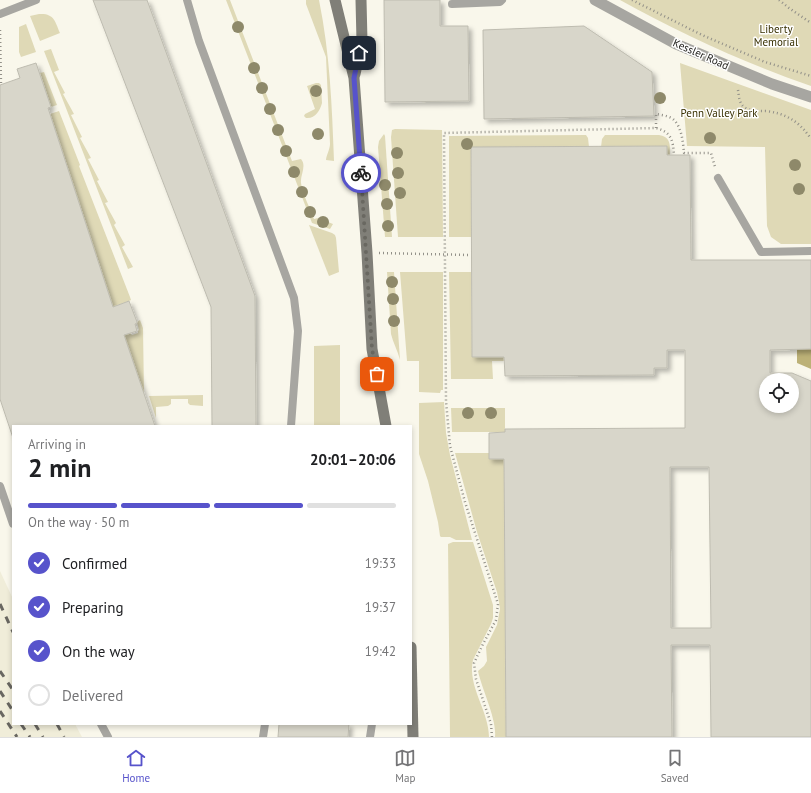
<!DOCTYPE html>
<meta charset="utf-8">
<style>
body{margin:0;font-family:"PT Sans",sans-serif;background:#f2f2f2;color:#202124;height:100vh;display:flex;flex-direction:column;font-size:15px;white-space:nowrap}
*{box-sizing:border-box;margin:0}
p{font-size:13px;color:#757577}
.icon{flex:none;width:22px;height:22px;fill:none;stroke:currentColor;stroke-width:2;stroke-linecap:round;stroke-linejoin:round}
.map{position:relative;flex:1;overflow:hidden}
.drawer{position:absolute;left:12px;top:425px;width:400px;height:300px;display:flex;flex-direction:column;background:#fff;border-radius:0px;box-shadow:0 2px 6px #0003}
.drawer>*{flex:none}
.fabs{position:absolute;left:759px;top:373px;display:grid;gap:8px}
.fabs a{display:grid;place-items:center;width:40px;height:40px;border-radius:50%;background:#fff;box-shadow:0 2px 6px #0003;font-size:20px}
.pin{position:absolute;display:grid;place-items:center;width:34px;height:34px;color:#fff;margin:-17px;border-radius:8px;box-shadow:0 2px 6px #0006}
.courier{position:absolute;display:grid;place-items:center;width:40px;height:40px;margin:-20px;border:3px solid #5753cb;border-radius:50%;background:#fff;color:#222;box-shadow:0 1px 5px #0007}
.headline em{font-style:normal;font-weight:700}
.headline div{display:flex;flex-direction:column-reverse}
.headline{display:flex;align-items:center;justify-content:space-between;height:68px;padding:0 16px}
h1{font-size:26px;font-weight:700;line-height:30px}
.bar{display:grid;grid-template-columns:repeat(4,1fr);gap:6px 4px;align-content:center;height:48px;padding:0 16px}
.bar i{height:5px;border-radius:3px;background:#e0e0e0}
.bar .active{background:#5753cb}
.bar p{grid-column:span 4}
ol{padding:0 16px;list-style:none}
li{display:flex;align-items:center;gap:12px;height:44px}
li p{margin-inline-start:auto}
li .icon{padding:4px;border-radius:50%;background:#5753cb;color:#fff;stroke-width:4}
li:last-child{color:#757577}
li i{width:22px;height:22px;border:2px solid #e0e0e0;border-radius:50%}
.tabs{display:flex;justify-content:space-around;align-items:center;height:56px;border-top:1px solid #e0e0e0;background:#fff;font-size:11px;color:#757577}
.tabs a{display:grid;justify-items:center;gap:2px}
.tabs .active{color:#5753cb}
.map>svg:first-child{display:block}
</style>
<div class="map">
<svg width="811" height="737" viewBox="0 0 811 737">
<defs>
<filter id="shadow"><feDropShadow dx="3.5" dy="3.5" stdDeviation="2" flood-color="#0004"/></filter>
</defs>
<rect width="100%" height="100%" fill="#f9f7eb"/>
<path fill="#f0edd9" d="M0 571 13 599V724H75L82 737H0Z"/>
<g fill="#dfd9b6">
<path d="M226 0H230L292 161 301 159C307 166 300 175 301 183 302 193 311 210 314 219L318 218 333 224 330 229 312 223Z"/>
<path d="M306 0H319C330 54 332 106 334 161L326 160C326 156 330 149 330 144L326 57 306 4Z"/>
<path d="M620 0H811V86C745 63 681 34 620 0Z"/>
<path d="M39 14C54 13 55 21 60 33L40 41 30 16Z"/>
<path d="M26 24 36 52 21 57 19 52V27Z"/>
<path d="M51 49 59 70 54 72 65 93 63 94 74 114 71 115 82 137 80 138 91 158 88 159 99 180 97 181 108 202 105 203 116 223 114 225 125 245 122 247 133 267 128 269 44 51Z"/>
<path d="M680 63 811 110V244H781L771 237 767 226 765 147 687 146Z"/>
<path d="M44 72 57 105 51 107 40 73Z"/>
<path d="M316 83H319L321 85 322 103C320 111 315 119 306 118L304 116 305 114 315 109 307 86Z"/>
<path d="M59 111 80 165 79 166 130 297 131 300 129 301 113 307 50 114Z"/>
<path d="M395 129 442 130 443 237H398L391 137 392 130Z"/>
<path d="M384 134 385 136 392 237H385L378 147 379 141Z"/>
<path d="M586 135 588 138 589 147H471V237H449V136Z"/>
<path d="M605 135H659C671 137 670 145 670 155H667V146L601 147 602 139Z"/>
<path d="M309 225 332 233 335 235 336 238 339 272 329 276Z"/>
<path d="M387 272H394L400 360C398 351 393 343 391 334Z"/>
<path d="M400 272H443V390H441L440 393 419 392V361H407Z"/>
<path d="M449 272H471L472 357H504L505 361H492L493 379H451Z"/>
<path d="M140 320 143 328 144 394 124 335 130 333 132 335 138 333V331L139 330 137 322Z"/>
<path d="M340 345V426H314V346Z"/>
<path d="M203 395V406L190 405 188 403V399H171V404L168 406 156 407V418L149 396Z"/>
<path d="M444 402 446 433 450 455 472 540H456L450 537H441L440 536 438 522 428 481 419 454V403Z"/>
<path d="M451 408H505V432H452Z"/>
<path d="M455 453H489V459H504L506 737H495C497 719 482 690 478 671L484 666 487 661 486 647 497 625 500 609 499 602 497 592 477 532Z"/>
<path d="M453 542H473L493 605V618L491 624 473 660C467 686 489 711 489 737H450L448 544Z"/>
</g>
<path fill="#bcb177" d="M797 349H811V369L797 363Z"/>
<g fill="#d8d6ca" stroke="#bebcb0" fill-rule="evenodd" filter="url(#shadow)">
<path d="M93 0H147L255 296 256 426H212L211 307Z"/>
<path d="M384 0H440V26H468L469 101 385 102Z"/>
<path d="M584 26 652 72 654 116 484 119 483 30Z"/>
<path d="M36 63 51 107 48 108 113 307 129 301 137 322V323L135 324 137 331 124 335 155 426H13V438L0 399V85L20 78 17 69Z"/>
<path d="M667 146V155H690L691 260H811V349L770 350V373H792L811 381V737H711L710 645H671L672 737H506L504 459H489V433L505 432V429L685 428V350H667V368H654V375L505 376 504 357H472L471 147ZM766 380H792V406H766ZM670 467H709L711 628H671Z"/>
<path d="M279 724H349L348 737H278Z"/>
</g>
<g fill="none" stroke-linecap="round" stroke-linejoin="round">
<g stroke="#929088" stroke-width="2.5" stroke-dasharray="1 3" stroke-linecap="butt">
<path d="M632 0 702 35 765 62 811 76"/>
<path d="M779 0 789 8 811 23"/>
<path d="M0 30 1 85"/>
<path d="M738 90C739 96 739 103 744 107 750 111 758 111 765 111 786 113 800 122 811 139"/>
<path d="M656 128V114C662 115 670 116 674 120 682 128 683 143 684 153H711L715 167"/>
<path d="M379 253 469 255"/>
<path d="M492 737 491 724 476 679 474 663 483 644 496 620 498 604 465 502 450 446 446 401 444 133 656 128C671 132 673 140 674 155"/>
</g>
<g stroke="#a7a6a1" stroke-width="8">
<path d="M187 0 199 41 294 298 298 331 291 426"/>
<path d="M452 4 500 2 502 0"/>
<path d="M0 14 36 0"/>
<path d="M718 178 761 252 811 251"/>
<path d="M0 486 13 524"/>
<path d="M101 724 108 737"/>
<path d="M263 737 265 724"/>
<path d="M370 737 372 724"/>
</g>
<path stroke="#a7a6a1" stroke-width="11" d="M595 0 676 44 772 84 811 97"/>
<g stroke="#807f78" stroke-width="11">
<path d="M335 0 354 78 367 253 372 349 386 426"/>
<path d="M355 74 362 41 361 0"/>
<path d="M411 647 413 737"/>
</g>
<g stroke="#696761" stroke-width="3" stroke-dasharray="7 7" stroke-linecap="butt">
<path d="M0 604 13 632"/>
<path d="M0 671 13 690"/>
<path d="M0 691 13 711"/>
<path d="M0 711 17 737"/>
<path d="M21 724 30 737"/>
<path d="M35 724 43 737"/>
<path d="M57 724 64 737"/>
</g>
</g>
<g fill="#8e896a">
<circle cx="238" cy="27" r="6"/>
<circle cx="254" cy="68" r="6"/>
<circle cx="262" cy="88" r="6"/>
<circle cx="316" cy="91" r="6"/>
<circle cx="660" cy="98" r="6"/>
<circle cx="270" cy="109" r="6"/>
<circle cx="278" cy="130" r="6"/>
<circle cx="318" cy="134" r="6"/>
<circle cx="710" cy="138" r="6"/>
<circle cx="467" cy="144" r="6"/>
<circle cx="286" cy="151" r="6"/>
<circle cx="397" cy="153" r="6"/>
<circle cx="795" cy="165" r="6"/>
<circle cx="294" cy="172" r="6"/>
<circle cx="398" cy="173" r="6"/>
<circle cx="385" cy="185" r="6"/>
<circle cx="799" cy="189" r="6"/>
<circle cx="302" cy="192" r="6"/>
<circle cx="400" cy="193" r="6"/>
<circle cx="387" cy="204" r="6"/>
<circle cx="310" cy="212" r="6"/>
<circle cx="323" cy="222" r="6"/>
<circle cx="388" cy="226" r="6"/>
<circle cx="392" cy="282" r="6"/>
<circle cx="393" cy="299" r="6"/>
<circle cx="394" cy="321" r="6"/>
<circle cx="468" cy="413" r="6"/>
<circle cx="491" cy="413" r="6"/>
</g>
<g fill="none" stroke-linecap="round" stroke-linejoin="round">
<path stroke="#696861" stroke-width="4" stroke-dasharray="0 7.2" d="M361 173 372 349 377 374"/>
<path stroke="#5753cb" stroke-width="5" d="M359 53 354 78 361 173"/>
</g>
<g text-anchor="middle" stroke-width="3" stroke-linejoin="round" paint-order="stroke">
<g font-size="11" fill="#372f00" stroke="#fff">
<text x="776" y="33">Liberty<tspan x="776" dy="13">Memorial</tspan></text>
<text x="719" y="117">Penn Valley Park</text>
</g>
<g font-size="11" fill="#1c1b17" stroke="#fff">
<text transform="translate(701 54) rotate(24)" y="4">Kessler Road</text>
</g>
</g>
</svg>
<div class="fabs">
<a><svg class="icon" aria-label="locate" viewBox="0 0 24 24"><circle cx="12" cy="12" r="6"/><path d="M12 2v4M12 18v4M2 12h4M18 12h4"/></svg></a>
</div>
<div class="pin" style="left:377px;top:374px;background:#ea580c"><svg class="icon" aria-label="bag" viewBox="0 0 24 24"><path d="M5 8h14l-1 12H6zM9 8a3 3 0 0 1 6 0"/></svg></div>
<div class="pin" style="left:359px;top:53px;background:#1f2937"><svg class="icon" aria-label="home" viewBox="0 0 24 24"><path d="M3 11l9-7 9 7M6 9v11h12V9"/></svg></div>
<div class="courier" style="left:361px;top:173px"><svg class="icon" aria-label="bike" viewBox="0 0 24 24"><circle cx="6" cy="16" r="4"/><circle cx="18" cy="16" r="4"/><path d="M6 16l4-8h5l3 8M10 8l3 8H6M13 5h3"/></svg></div>
<section class="drawer">
<div class="headline"><div><h1>2 min</h1><p>Arriving in</p></div><em>20:01–20:06</em></div>
<div class="bar"><i class="active"></i><i class="active"></i><i class="active"></i><i></i><p>On the way · 50 m</p></div>
<ol>
<li><svg class="icon" aria-label="check" viewBox="0 0 24 24"><path d="M5 12l5 5 9-10"/></svg>Confirmed<p>19:33</p></li>
<li><svg class="icon" aria-label="check" viewBox="0 0 24 24"><path d="M5 12l5 5 9-10"/></svg>Preparing<p>19:37</p></li>
<li><svg class="icon" aria-label="check" viewBox="0 0 24 24"><path d="M5 12l5 5 9-10"/></svg>On the way<p>19:42</p></li>
<li><i></i>Delivered</li>
</ol>
</section>
</div>
<nav class="tabs">
<a class="active"><svg class="icon" aria-label="home" viewBox="0 0 24 24"><path d="M3 11l9-7 9 7M6 9v11h12V9"/></svg>Home</a>
<a><svg class="icon" aria-label="map" viewBox="0 0 24 24"><path d="M3 6l6-2 6 2 6-2v14l-6 2-6-2-6 2zM9 4v14M15 6v14"/></svg>Map</a>
<a><svg class="icon" aria-label="saved" viewBox="0 0 24 24"><path d="M7 4h10v16l-5-4-5 4z"/></svg>Saved</a>
</nav>
